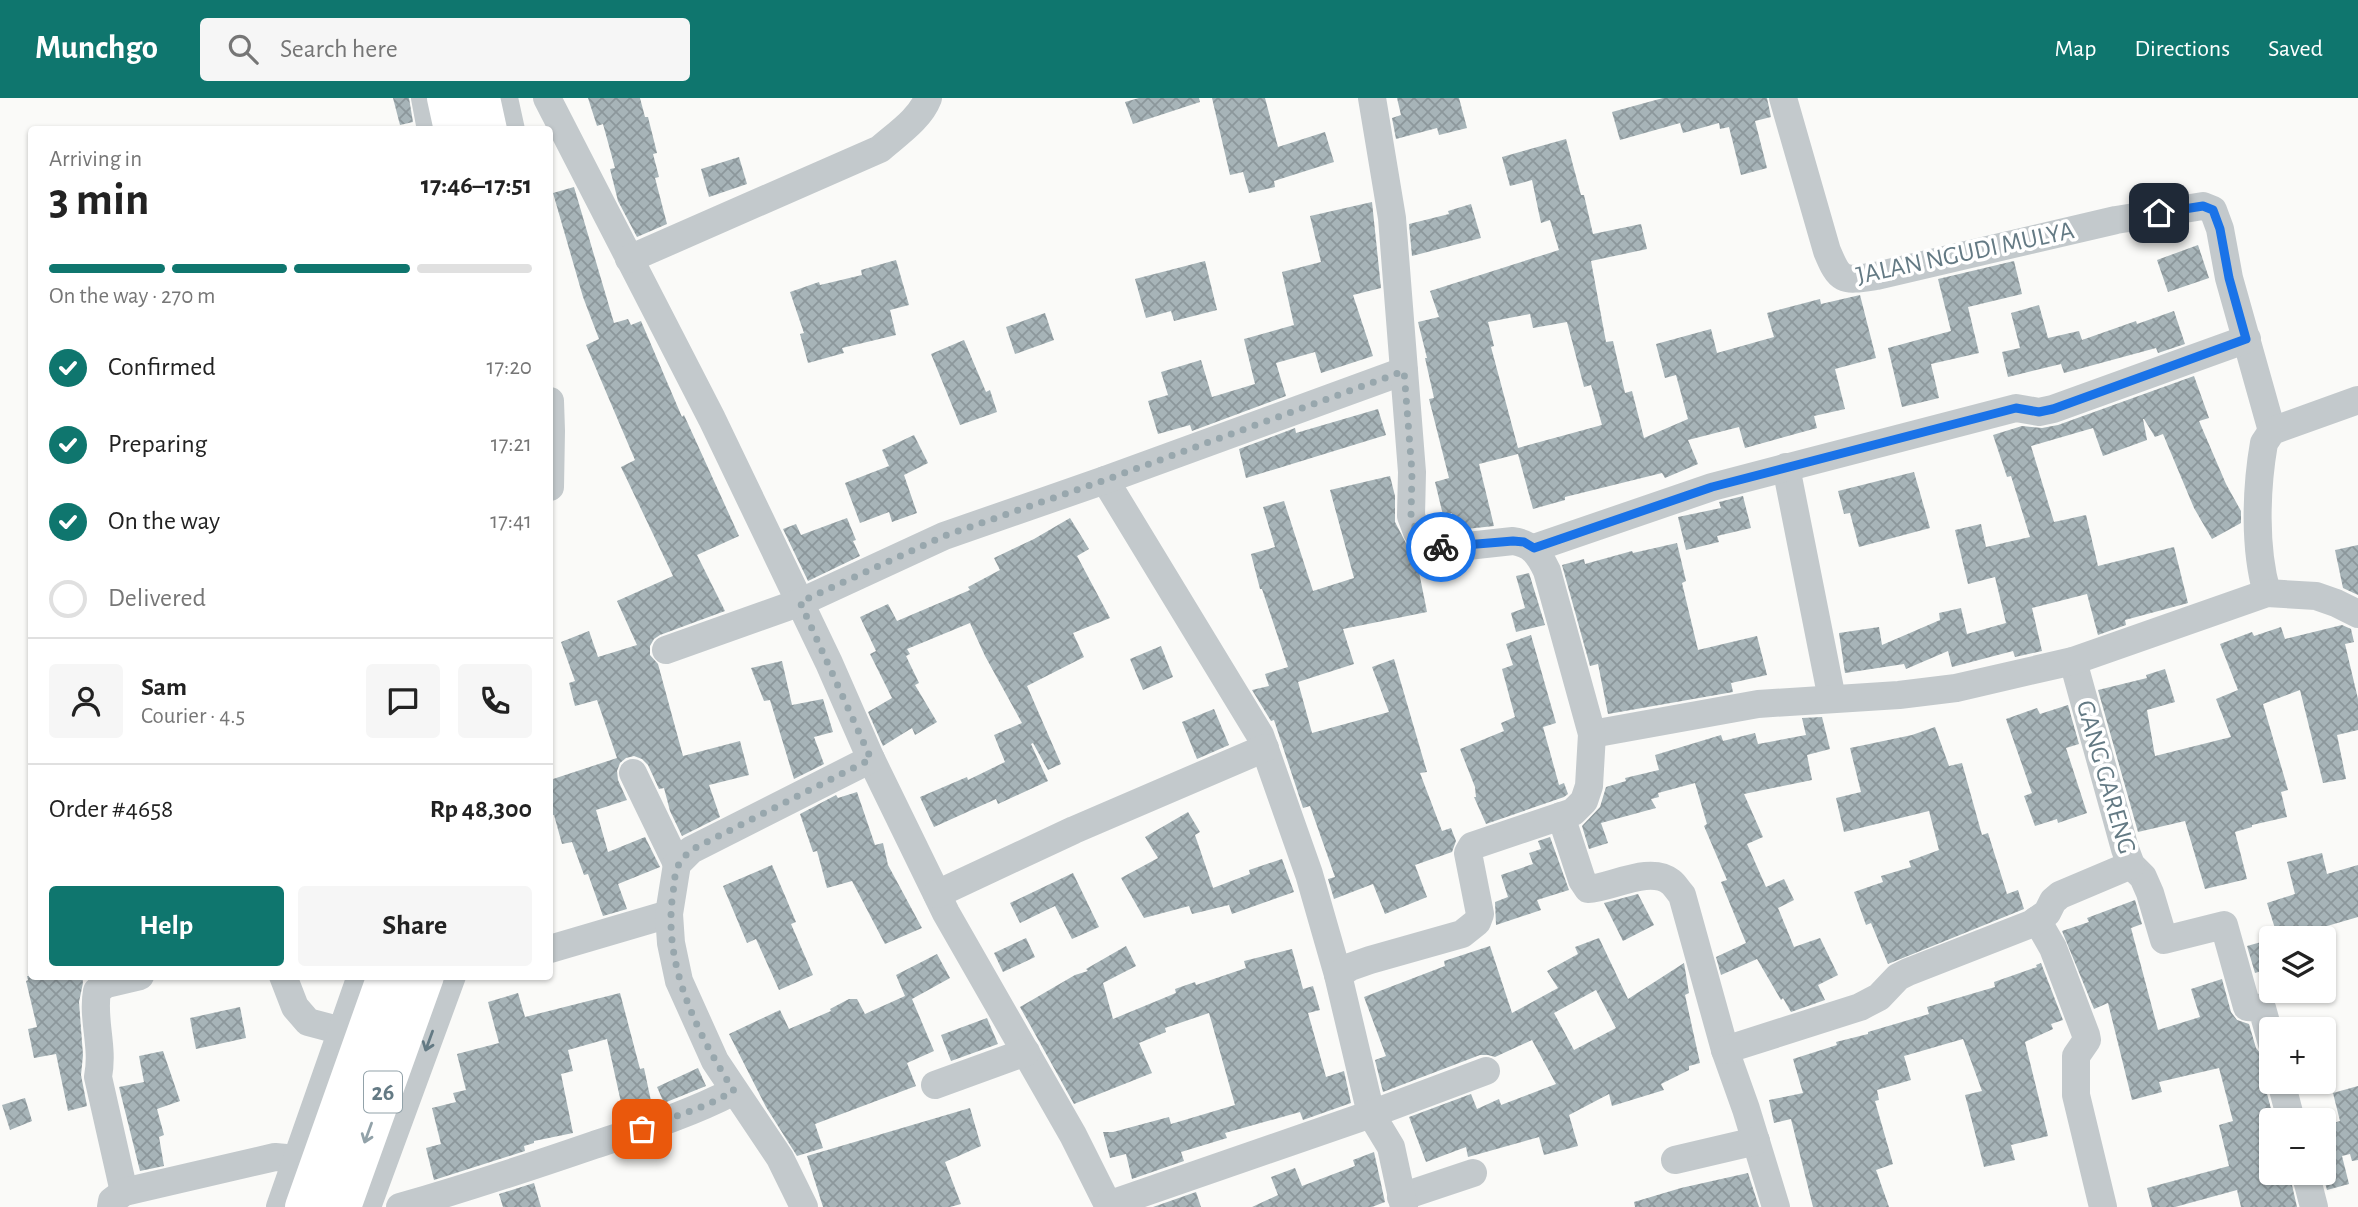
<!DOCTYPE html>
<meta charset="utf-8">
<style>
body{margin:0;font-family:"Alegreya Sans",sans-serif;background:#f6f6f6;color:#222;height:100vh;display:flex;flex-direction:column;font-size:26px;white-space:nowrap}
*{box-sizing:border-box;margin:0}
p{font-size:23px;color:#767676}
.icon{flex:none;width:38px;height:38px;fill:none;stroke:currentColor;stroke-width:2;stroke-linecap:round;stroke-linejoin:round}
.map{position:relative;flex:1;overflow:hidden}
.sheet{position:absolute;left:28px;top:28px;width:525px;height:854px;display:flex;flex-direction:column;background:#fff;border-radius:7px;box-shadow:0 2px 5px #0004}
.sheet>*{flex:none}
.buttons{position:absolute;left:2259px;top:828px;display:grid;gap:14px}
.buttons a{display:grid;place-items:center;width:77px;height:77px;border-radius:7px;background:#fff;box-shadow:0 2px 5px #0004;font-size:35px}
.pin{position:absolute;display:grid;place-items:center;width:60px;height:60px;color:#fff;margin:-30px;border-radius:14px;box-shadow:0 4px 10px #0006}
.courier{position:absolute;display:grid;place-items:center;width:70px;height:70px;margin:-35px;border:5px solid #1a73e8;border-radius:50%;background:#fff;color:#222;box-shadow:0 2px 9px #0007}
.summary em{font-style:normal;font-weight:700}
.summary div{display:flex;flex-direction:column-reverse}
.summary{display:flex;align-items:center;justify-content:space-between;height:119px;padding:0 21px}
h1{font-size:46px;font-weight:700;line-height:52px}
.bar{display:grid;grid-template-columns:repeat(4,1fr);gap:10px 7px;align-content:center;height:84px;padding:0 21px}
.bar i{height:9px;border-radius:5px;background:#e0e0e0}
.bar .selected{background:#0f766e}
.bar p{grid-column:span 4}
.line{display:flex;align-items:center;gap:18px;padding:0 21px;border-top:2px solid #e0e0e0}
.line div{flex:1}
.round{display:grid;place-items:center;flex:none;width:74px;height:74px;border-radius:7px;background:#f6f6f6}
ol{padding:0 21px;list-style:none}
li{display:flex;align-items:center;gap:21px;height:77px}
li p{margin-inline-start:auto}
li .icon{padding:7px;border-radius:50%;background:#0f766e;color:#fff;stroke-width:4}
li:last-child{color:#767676}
li i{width:38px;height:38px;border:4px solid #e0e0e0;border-radius:50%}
.button{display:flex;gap:14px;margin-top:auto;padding:14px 21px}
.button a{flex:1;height:80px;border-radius:7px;background:#0f766e;color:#fff;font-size:28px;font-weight:700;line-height:80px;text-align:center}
.button a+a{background:#f6f6f6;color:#222}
header{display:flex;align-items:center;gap:42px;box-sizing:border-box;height:98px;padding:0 35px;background:#0f766e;color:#fff}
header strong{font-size:33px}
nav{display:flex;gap:38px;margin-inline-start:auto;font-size:24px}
.search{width:490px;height:63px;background:#f6f6f6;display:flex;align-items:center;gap:18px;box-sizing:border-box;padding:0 24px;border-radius:7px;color:#767676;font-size:26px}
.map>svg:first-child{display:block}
</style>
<header>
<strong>Munchgo</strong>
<div class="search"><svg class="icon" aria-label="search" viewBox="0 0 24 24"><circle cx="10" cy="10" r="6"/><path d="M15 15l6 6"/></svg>Search here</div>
<nav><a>Map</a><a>Directions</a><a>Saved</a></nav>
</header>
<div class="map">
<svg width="2358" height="1109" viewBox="0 0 2358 1109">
<defs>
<pattern id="building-cross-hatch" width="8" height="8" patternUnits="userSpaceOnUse" patternTransform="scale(1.75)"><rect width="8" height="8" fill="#a7b4b8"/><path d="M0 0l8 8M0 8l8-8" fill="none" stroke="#8c979b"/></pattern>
</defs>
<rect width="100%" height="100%" fill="#fafaf8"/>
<g fill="url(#building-cross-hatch)" fill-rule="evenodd">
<path d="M393 0H409L413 24 400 27Z"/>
<path d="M588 0H640L645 19H648L657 55 653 56 659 79 655 80 667 126 637 139 618 103 610 71 615 70 603 26 597 28Z"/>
<path d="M1139 0H1199L1200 4 1133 26 1125 4Z"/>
<path d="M1212 0H1265L1278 49 1325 34 1334 64 1274 83 1275 89 1249 95 1243 74 1230 77Z"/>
<path d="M1397 0H1459L1467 30 1439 37 1437 30 1396 41 1392 20 1401 17Z"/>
<path d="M1663 0H1767L1771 19 1755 23 1767 70 1741 77 1729 29 1720 31 1719 25 1683 35 1680 25 1620 42 1612 14Z"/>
<path d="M1566 41 1581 97H1584L1593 136 1641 126 1647 151 1591 163 1606 244 1613 243 1625 295 1632 293 1644 340 1688 321 1676 277 1665 280 1656 246 1711 231 1717 255 1774 239 1767 215 1820 201 1821 206 1860 197 1876 260 1835 271 1845 311 1814 318 1817 330 1745 350 1739 329 1688 342 1698 366 1665 380 1662 375 1565 399V402L1533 411 1518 356 1479 366 1494 428 1457 432 1452 415 1443 417 1435 384 1449 380 1429 301 1434 300 1425 260H1427L1418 224 1439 219 1430 193 1559 152 1550 122 1541 125 1532 82 1510 88 1502 59ZM1530 216 1533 230 1567 224 1584 289 1591 287 1602 327 1518 350 1491 249 1494 248 1488 224Z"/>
<path d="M739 59 747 86 709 99 701 71Z"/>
<path d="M574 89 614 225 628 221 631 227 641 223 682 319 684 317 739 438 697 457 725 513 660 537 654 541 650 548V557L658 566 683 658 740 643 749 677 709 687 720 719 682 738 670 713 664 690 659 691 648 667 642 661 634 658 626 660 620 665 617 673 618 682 627 702 596 712 608 754 645 739 660 769 618 786 627 811 603 818 588 776 584 777 572 744 562 746 554 717 550 718V682L617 660 597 602 575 608 569 585 575 583 561 544 589 533 598 559 637 547 617 503 673 478 621 369 635 362 586 247 599 241 583 199 553 95Z"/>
<path d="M1372 104 1381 190 1353 197 1373 258 1321 275 1315 254 1276 265 1286 298 1192 333 1190 327 1158 336 1148 303 1168 297 1161 274 1201 262 1212 299 1255 286 1244 241 1294 227 1282 174 1321 164 1310 118Z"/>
<path d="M1471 106 1481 140 1412 158 1409 126 1449 116 1448 113Z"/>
<path d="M2198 147 2209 180 2168 194 2157 162Z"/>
<path d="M896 162 909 207 890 212 896 237 842 250 844 255 808 265 800 236 804 235 790 194 819 184 820 187 862 177 861 172Z"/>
<path d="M1205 163 1217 212 1174 223 1171 213 1146 220 1135 181Z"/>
<path d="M2014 163 2022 196 1968 209 1979 255 1931 266 1939 300 1902 309 1888 250 1951 233 1938 181Z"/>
<path d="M2039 207 2048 240 2079 233 2082 242 2136 223 2137 226 2174 213 2185 246 2158 255 2156 250 2064 275 2061 266 2008 279 2002 254 2020 250 2011 215Z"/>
<path d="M1045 215 1054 242 1015 256 1006 229Z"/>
<path d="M964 242 986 294 990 292 997 314 960 327 931 256Z"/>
<path d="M2194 278 2209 320 2199 323 2226 386 2241 413V425L2212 441 2194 410 2163 336 2155 339 2144 321H2143L2147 342 2103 358 2093 330 2031 348 2054 424 2086 417 2098 468 2174 449 2188 505 2125 522 2126 527 2098 537 2087 496 2032 510 2042 553 2015 559 2013 553 1952 569 1948 553 1906 571 1904 566 1845 575 1839 535 1879 529 1882 547 1940 522 1939 515 1961 510 1967 536 2006 525 1995 479 1968 486 1955 432 1981 426 1986 449 2030 439 2011 378 2007 379 1993 337 2022 328 2042 330 2058 327Z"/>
<path d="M1378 311 1386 337 1246 380 1239 351 1295 330 1296 335Z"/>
<path d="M914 337 928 365 904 377 917 415 892 424 889 414 860 425 845 385 889 368 882 352Z"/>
<path d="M1914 374 1930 430 1859 449 1850 415 1844 416 1838 393Z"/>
<path d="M1390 378 1395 398V424L1409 451 1413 465 1417 464 1427 514 1343 531 1354 566 1298 584 1312 635 1389 614 1372 569 1394 561 1427 674 1420 675 1442 733 1451 730 1456 743 1452 754 1415 767 1427 799 1385 816 1373 786 1334 801 1328 781 1335 779 1310 708 1303 710 1274 622 1271 623 1252 592 1269 588 1265 576 1288 569 1262 491H1260L1251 456 1275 449 1263 409 1284 403 1313 493 1354 480 1330 392Z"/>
<path d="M1743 398 1751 430 1717 438 1719 444 1686 452 1678 419 1721 410 1719 404Z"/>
<path d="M847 420 856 442 853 443 860 458 808 483 783 431 796 426 801 437Z"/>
<path d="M1070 420 1089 451 1077 458 1110 520 1073 535 1084 559 1027 588 1061 666 1048 672 1033 645 1031 646 1048 683 998 706 996 701 934 729 920 699 967 679 968 682 1005 664 994 637 1022 625 985 558 970 525 907 551 910 556 906 558 919 585 915 587 937 624 915 637 912 630 883 648 868 614 892 600 870 556 876 553 860 519 888 506 897 523 970 492 968 489 1000 472 994 460 1034 441Z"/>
<path d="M1677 445 1686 483 1682 485 1698 552 1757 538 1767 577 1731 585 1733 594 1608 616 1598 566 1590 568 1562 467 1584 461 1585 466 1632 453 1633 455Z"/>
<path d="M2358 447V497L2343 490 2335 452Z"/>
<path d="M1529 475 1545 527 1516 534 1511 515 1525 510 1516 478Z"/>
<path d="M2342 527 2351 531 2354 544 2345 546 2358 601V632L2337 637 2346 681 2323 685 2300 592 2263 606 2288 692 2281 694 2287 719 2252 727V729L2235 734 2247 781 2205 791 2185 723 2138 734 2098 592 2147 580 2146 577 2165 571 2175 604 2147 612 2155 658 2231 639 2216 601 2238 592 2220 546 2252 534 2254 538 2281 529 2285 541Z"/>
<path d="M1531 537 1556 625 1543 629 1559 687 1564 685 1568 696 1564 699 1486 726 1474 699H1476L1475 689 1460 651 1504 633 1501 625 1515 619 1502 571 1513 567 1506 546Z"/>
<path d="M1161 548 1173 579 1143 592 1130 561Z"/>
<path d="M782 563 792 607 823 601 833 634 814 639 824 666 794 681 770 602 764 603 751 570Z"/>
<path d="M2068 607 2079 646 2066 650 2087 715 2058 725 2057 721 2035 728 2024 698 2032 695 2006 621 2037 610 2040 616Z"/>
<path d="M1214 611 1229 647 1197 661 1182 624Z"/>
<path d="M1822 619 1830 651 1807 657 1812 682 1744 696 1763 739 1747 746 1766 789 1784 781 1794 802 1778 810 1794 849 1820 840 1838 877 1818 887 1825 902 1791 914 1783 900 1781 902 1757 861 1721 877 1716 859 1746 845 1721 784 1727 782 1704 728 1707 726 1695 685 1658 695 1659 699 1651 701 1656 710 1601 725 1608 745 1589 751 1582 728 1600 709 1606 689 1626 683 1625 680 1659 672 1655 657 1721 637 1723 643 1755 635 1758 646 1806 637 1802 620Z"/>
<path d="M1935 629 1949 668 1962 665 1982 737 1988 735 2007 796 2018 792 2024 811 1888 866 1871 825 1866 827 1854 794 1883 784 1881 778 1911 769 1909 763 1939 752 1929 713 1844 734 1836 700 1861 694 1850 650 1912 637Z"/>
<path d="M857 694 875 747 883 745 888 767 922 830 885 846 852 783 827 790 817 753 813 754 800 716 836 697 838 700Z"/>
<path d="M1188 714 1200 734 1195 737 1213 790 1250 776 1249 772 1282 761 1294 794 1232 816 1229 807 1192 816 1189 808 1144 820 1121 780 1158 760 1145 739Z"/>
<path d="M1550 739 1569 792 1537 802 1541 812 1496 827 1495 804 1508 799 1501 777 1533 766 1529 755 1541 751 1538 743Z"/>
<path d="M2322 755 2327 776 2358 767V819L2286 840H2278L2267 805 2295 796 2287 764Z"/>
<path d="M772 767 796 824 791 826 813 877 779 892 756 841 747 845 723 788Z"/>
<path d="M1073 775 1099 829 1072 841 1055 808 1020 825 1010 805Z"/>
<path d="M1638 796 1654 827 1623 843 1604 805Z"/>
<path d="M2135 802 2142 826 2131 830 2158 932 2200 919 2191 891 2222 881 2231 914 2237 922 2249 926 2256 950 2264 960 2268 974 2265 988 2274 1022H2272V1074H2289L2297 1109H2241L2237 1092 2175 1109H2152L2147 1090 2229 1068 2219 1027 2233 1023 2219 970 2159 984 2162 994 2132 1002 2108 905 2094 911 2062 833 2089 824 2087 820Z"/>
<path d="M1026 840 1035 859 1003 874 994 855Z"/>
<path d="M1599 840 1628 901 1684 865 1689 895 1685 897 1700 965 1689 968V972L1661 986 1664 992 1612 1008 1609 996 1569 1017 1578 1048 1544 1057 1539 1039 1468 1059 1466 1049 1426 1064 1409 1019 1471 996 1477 1011 1499 1001 1501 1007 1556 986 1532 942 1495 959 1488 957H1480L1383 994 1375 962 1386 958 1364 899 1445 868 1444 863 1490 848 1512 915 1558 890 1547 873 1578 856 1575 849ZM1596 892 1616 930 1574 952 1554 915Z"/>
<path d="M2272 841V870L2255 875 2247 848Z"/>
<path d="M1126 848 1136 868 1103 885 1113 921 1176 895 1175 891 1195 884 1196 887 1246 870 1244 863 1292 851 1303 891 1313 888 1320 912 1308 915 1326 979 1344 973 1351 1005 1303 1022 1300 1014 1225 1035 1227 1040 1181 1054 1184 1063 1132 1081 1126 1056 1110 1060 1103 1034H1113L1169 1019 1171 1026 1235 1007 1209 915 1165 930 1166 934 1139 945 1152 975 1074 1006 1020 909 1075 877 1088 873 1086 871Z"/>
<path d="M937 856 950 880 912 901 934 953 907 965 916 988 815 1026 823 1050 797 1058 766 1009 729 936 780 912 789 931 831 913 830 911 849 901H857L865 916 905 898 896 877Z"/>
<path d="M2041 865 2063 922 2051 926 2053 931 2025 944 2048 1038 2011 1047 2015 1062 1984 1069 1965 997 1982 993 1963 941 1904 958 1911 982 1877 992 1879 1002 1875 1003 1893 1066 1876 1072 1889 1109H1813L1791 1021 1774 1025 1769 1002 1803 995 1793 961 1837 947 1836 944 1868 936V934L1929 916 1927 909 1995 889 1994 884 2037 869 2036 867Z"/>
<path d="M27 878H82L83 885 79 904 83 957 81 977 87 1008 68 1013 56 956 34 960 28 931 37 929 26 883 28 882Z"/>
<path d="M518 895 525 919 620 895 640 971 644 970 651 1003 622 1009 607 941 568 952 573 973 561 976 573 1035 534 1043V1045L524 1048 525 1053 434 1082 426 1050 441 1046 432 1010 456 1004 453 995 466 992 457 956 499 945 488 904Z"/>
<path d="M240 909 246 940 196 951 190 920Z"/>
<path d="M987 920 998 946 951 963 941 937Z"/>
<path d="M163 953 180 1003 157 1011 164 1037 159 1039 164 1068 140 1073 119 989 144 984 139 958Z"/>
<path d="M698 970 706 988 664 1005 657 989Z"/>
<path d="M2358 988V1062L2352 1063 2350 1056 2342 1058 2349 1086 2327 1092 2324 1081V1018L2330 1017 2333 1025 2340 1023 2333 995Z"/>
<path d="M25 1000 32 1023 10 1032 2 1007Z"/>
<path d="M970 1010 981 1048 945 1064 961 1106 950 1109H823L807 1058Z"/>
<path d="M1374 1054 1385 1104 1372 1109H1252L1278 1097 1271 1079 1295 1070 1302 1088 1355 1068 1353 1062Z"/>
<path d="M1748 1075 1759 1109H1635L1634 1104 1681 1090Z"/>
<path d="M534 1085 541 1109H503L499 1096Z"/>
<path d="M1196 1094 1201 1109H1153Z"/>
</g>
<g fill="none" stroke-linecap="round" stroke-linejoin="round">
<defs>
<g id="highway">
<path d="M446 0 453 32"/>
<path d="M481 0 488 32"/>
<path d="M304 1109 386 878"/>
<path d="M342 1109 425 878"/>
</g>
</defs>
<use href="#highway" stroke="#b4babd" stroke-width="41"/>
<g stroke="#c3c9cc" stroke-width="28">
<path d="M425 0 431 32"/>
<path d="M504 0 511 32"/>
<path d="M547 0 712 321 829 565 871 661 946 815 1073 1037 1109 1109"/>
<path d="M1783 0 1827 153C1840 184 1842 183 1876 178L2116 122 2203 108 2213 112 2220 131 2229 180 2272 333"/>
<path d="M629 161 880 51C897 36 920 21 928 0"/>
<path d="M550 303 551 333 550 389"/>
<path d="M1786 369 1832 601"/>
<path d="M1105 382 1260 637 1309 776 1338 877"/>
<path d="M1534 450 1712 389 2016 310 2039 314 2053 311 2247 241"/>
<path d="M2267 495C2254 450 2256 391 2264 345L2272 333 2358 302"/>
<path d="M666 552 801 504 944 438 1105 382 1404 273"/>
<path d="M2073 563 2125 751 2131 767 2143 779 2150 795 2164 842 2224 827 2247 909 2262 910 2272 946"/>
<path d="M1592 636 1758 606 1899 597 1956 590 2073 563 2267 495 2316 498 2336 505 2358 516"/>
<path d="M633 675 677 766"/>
<path d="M1561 718 1582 782 1588 791C1611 790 1650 767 1671 784 1675 787 1678 793 1682 797L1725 952 1746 1011 1776 1109"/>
<path d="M937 796 1074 732 1265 650"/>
<path d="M2037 822 2053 850 2086 937 2087 942 2076 958V997L2103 1109"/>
<path d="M550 851 669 816"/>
<path d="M283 878 295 909 308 924 342 933"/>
<path d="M1725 952 1860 909 1879 899 1898 879 1908 874 2031 826 2047 815 2053 803 2060 797 2131 767"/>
<path d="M2281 984 2291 1022"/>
<path d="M935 987 1026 954"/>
<path d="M1675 1062 1756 1043"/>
<path d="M2305 1074 2314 1109"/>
<path d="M124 1094 98 979C104 948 92 922 97 893L106 886 140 878"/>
<path d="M1401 1099 1473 1075"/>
<path d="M1108 1107 1371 1016 1338 877 1350 869 1370 862 1462 836 1477 824 1480 816 1468 755 1472 748 1573 714 1584 703 1589 688 1592 636 1547 473C1539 456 1532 446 1513 443L1449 450 1427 448 1417 434 1411 418 1412 374 1392 120 1372 0"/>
<path d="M111 1109 112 1103 124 1094 275 1059 297 1061"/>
<path d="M280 1109 361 878"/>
<path d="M367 1109 452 878"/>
<path d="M400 1109C466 1090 530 1069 594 1047 642 1031 690 1016 734 993"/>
<path d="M804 1109 780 1060 715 963 679 883 671 845 669 816 677 766 691 752 871 661"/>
<path d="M1404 1109 1391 1049 1371 1016 1486 973"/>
</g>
<use href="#highway" stroke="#fff" stroke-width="38"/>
</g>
<defs><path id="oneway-shaft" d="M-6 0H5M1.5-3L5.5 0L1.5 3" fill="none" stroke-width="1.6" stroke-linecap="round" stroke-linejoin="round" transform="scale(1.75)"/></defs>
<use stroke="#647a84" href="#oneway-shaft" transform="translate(429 943) rotate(110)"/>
<use stroke="#92a2a9" href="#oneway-shaft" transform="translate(368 1035) rotate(110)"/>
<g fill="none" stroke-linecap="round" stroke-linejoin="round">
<path stroke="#98a7ad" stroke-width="7" stroke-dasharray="0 12.6" d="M642 1031 709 1006 734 993C697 935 662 866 673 795 676 771 674 769 691 752L871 661 800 504 944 438 1105 382 1404 273 1412 374 1411 418 1417 434 1427 448 1441 449"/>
<path stroke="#1a73e8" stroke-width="9" d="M1441 449 1513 443 1524 444 1534 450 1712 389 2016 310 2039 314 2053 311 2246 241 2229 180 2220 131 2213 112 2203 108 2159 115"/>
</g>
<g text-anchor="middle" stroke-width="7" stroke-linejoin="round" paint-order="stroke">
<rect fill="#fff" stroke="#92a2a9" stroke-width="2" x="364" y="973.5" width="38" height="41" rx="5"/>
<g font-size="24" font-weight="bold" fill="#647a84">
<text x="383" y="1002">26</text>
</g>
<g font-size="26" fill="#647a84" stroke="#fff">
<text transform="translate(1965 154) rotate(-12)" y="9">JALAN NGUDI MULYA</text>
<text transform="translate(2107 679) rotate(74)" y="9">GANG GARENG</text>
</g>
</g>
</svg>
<div class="buttons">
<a><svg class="icon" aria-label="layers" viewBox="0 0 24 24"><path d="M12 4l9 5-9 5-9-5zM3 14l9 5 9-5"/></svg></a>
<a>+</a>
<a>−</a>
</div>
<div class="pin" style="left:642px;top:1031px;background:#ea580c"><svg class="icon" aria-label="bag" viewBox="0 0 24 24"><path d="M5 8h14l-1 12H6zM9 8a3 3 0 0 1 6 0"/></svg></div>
<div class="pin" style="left:2159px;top:115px;background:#1f2937"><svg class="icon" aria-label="home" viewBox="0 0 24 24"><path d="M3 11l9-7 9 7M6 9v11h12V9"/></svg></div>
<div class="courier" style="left:1441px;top:449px"><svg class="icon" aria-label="bike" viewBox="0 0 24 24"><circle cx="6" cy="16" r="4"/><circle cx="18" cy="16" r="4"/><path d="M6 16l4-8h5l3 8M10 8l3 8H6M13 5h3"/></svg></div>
<section class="sheet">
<div class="summary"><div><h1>3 min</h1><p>Arriving in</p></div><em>17:46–17:51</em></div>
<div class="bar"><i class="selected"></i><i class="selected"></i><i class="selected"></i><i></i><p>On the way · 270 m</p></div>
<ol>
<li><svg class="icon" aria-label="check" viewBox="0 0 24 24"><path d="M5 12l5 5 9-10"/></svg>Confirmed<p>17:20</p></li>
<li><svg class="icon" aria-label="check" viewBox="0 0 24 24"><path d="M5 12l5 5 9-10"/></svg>Preparing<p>17:21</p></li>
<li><svg class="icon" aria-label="check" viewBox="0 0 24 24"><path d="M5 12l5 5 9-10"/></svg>On the way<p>17:41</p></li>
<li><i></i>Delivered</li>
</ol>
<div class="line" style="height:126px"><a class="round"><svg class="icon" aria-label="person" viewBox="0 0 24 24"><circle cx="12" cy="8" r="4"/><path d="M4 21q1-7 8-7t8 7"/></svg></a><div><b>Sam</b><p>Courier · 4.5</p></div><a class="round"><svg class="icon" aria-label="chat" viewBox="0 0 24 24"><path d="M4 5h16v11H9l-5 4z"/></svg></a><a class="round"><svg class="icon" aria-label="phone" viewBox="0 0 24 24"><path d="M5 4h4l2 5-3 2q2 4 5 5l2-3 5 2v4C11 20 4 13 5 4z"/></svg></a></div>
<div class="line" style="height:91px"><div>Order #4658</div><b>Rp 48,300</b></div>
<div class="button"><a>Help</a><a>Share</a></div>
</section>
</div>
